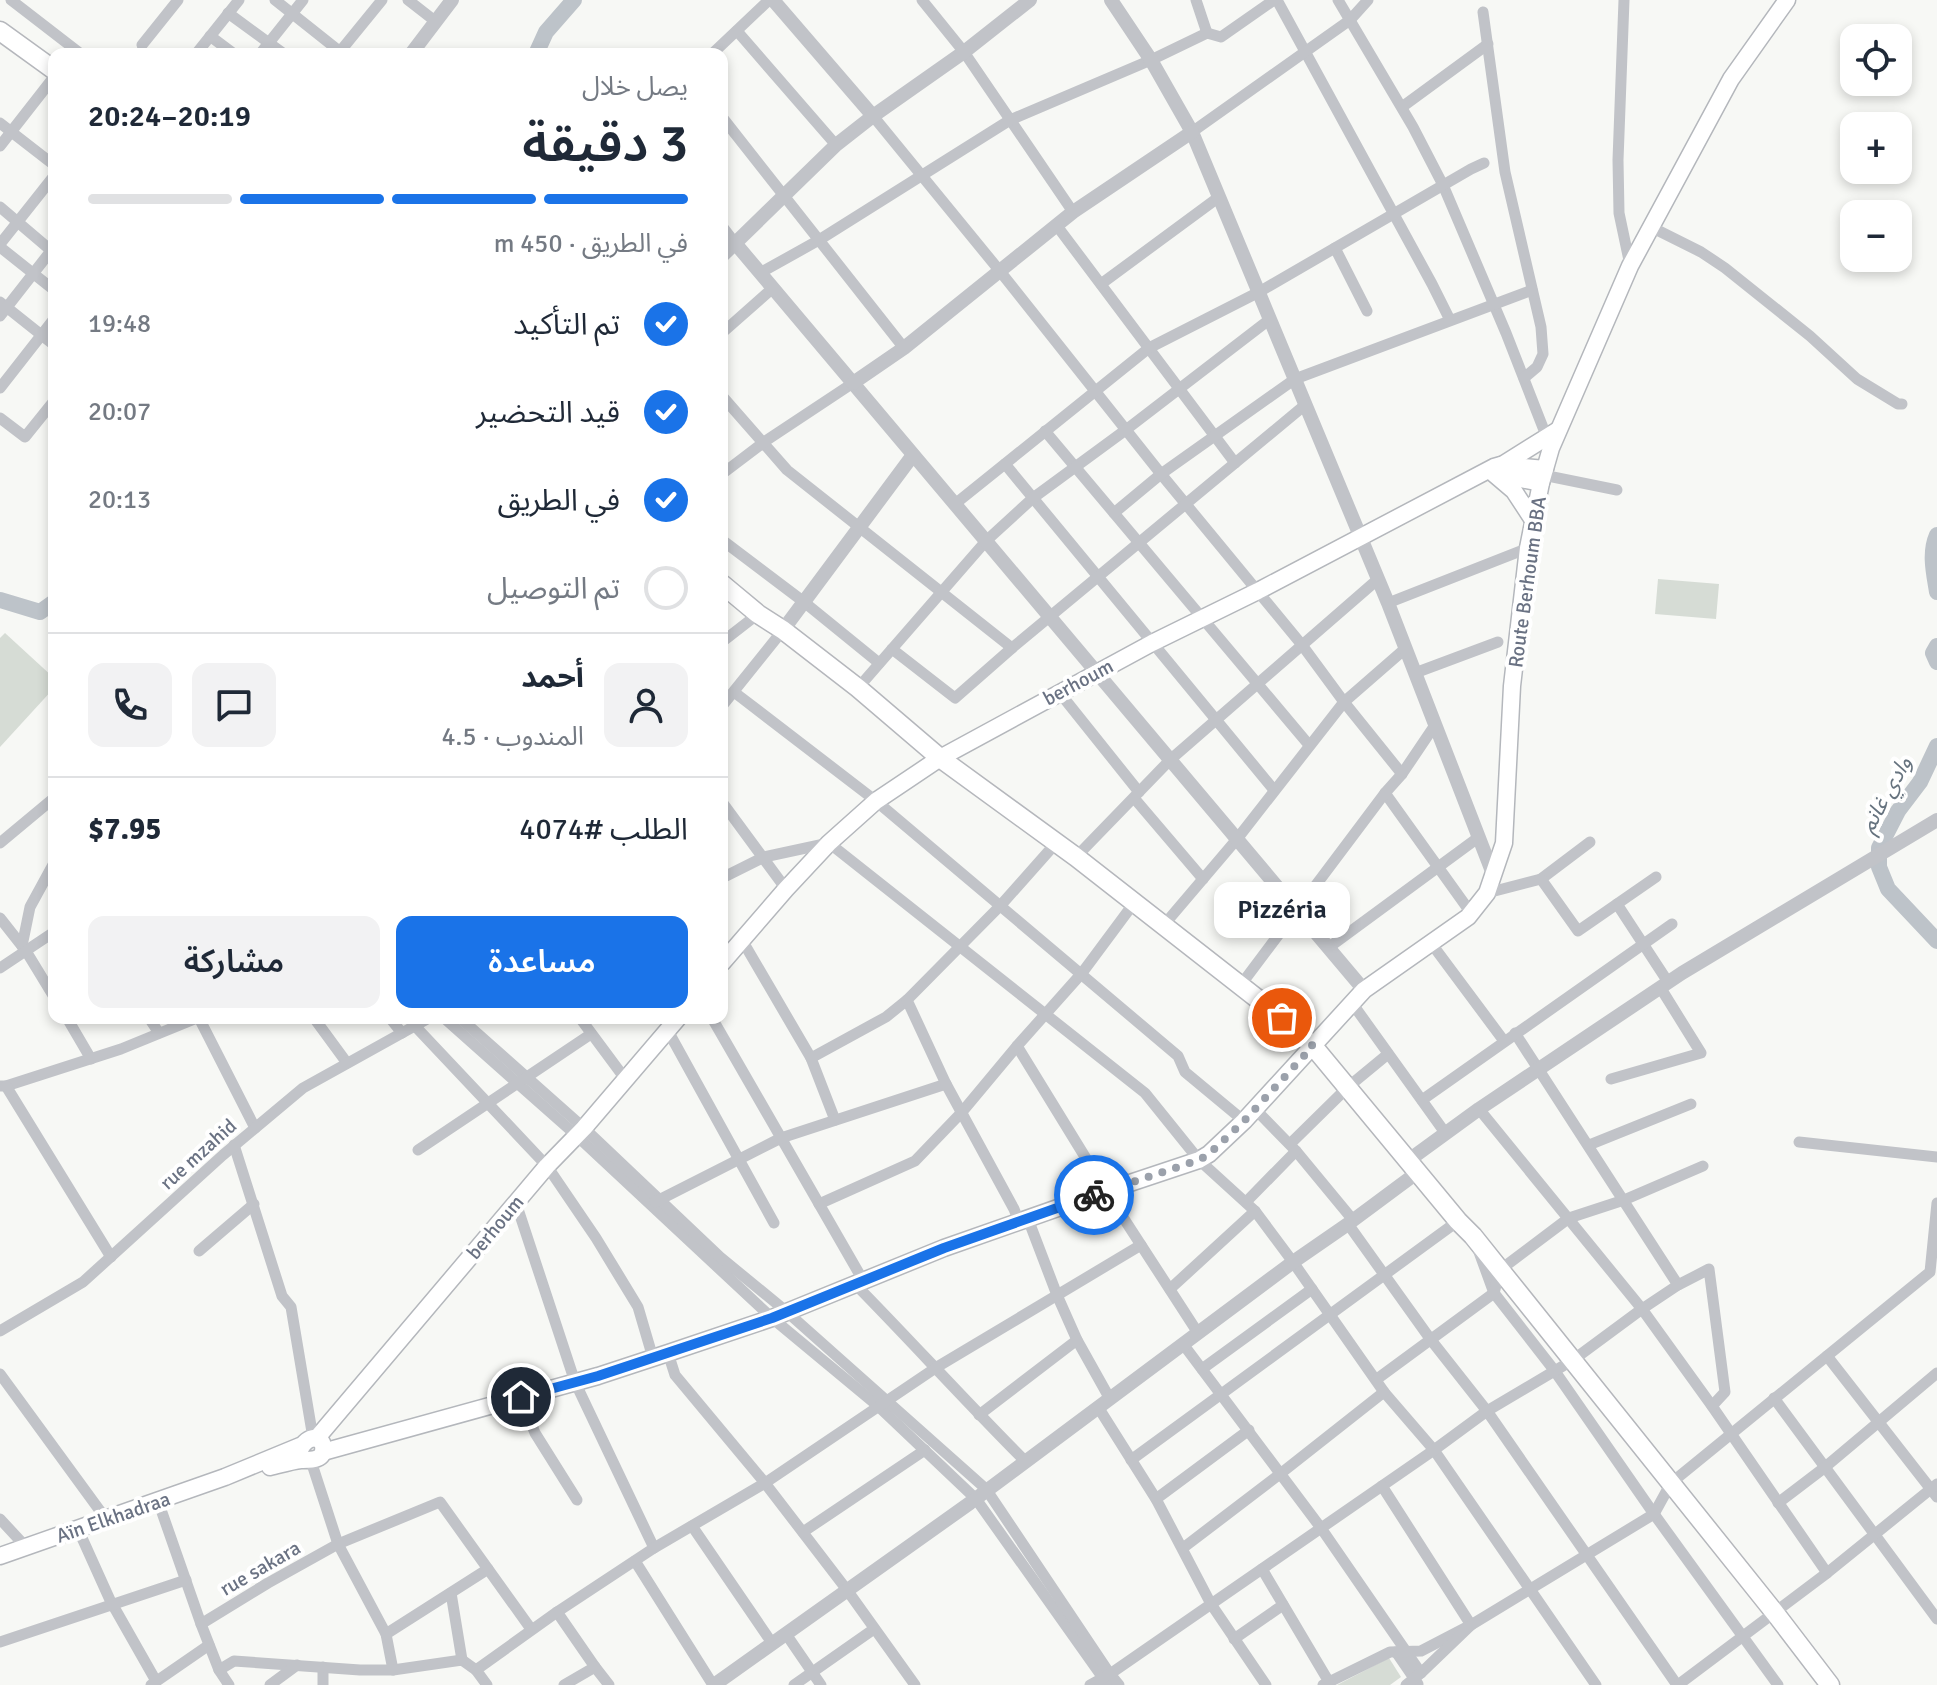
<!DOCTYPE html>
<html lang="ar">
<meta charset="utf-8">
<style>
body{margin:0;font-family:Signika,"Noto Sans Arabic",sans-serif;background:#f2f2f3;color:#1f2937;direction:rtl;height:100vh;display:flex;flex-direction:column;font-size:30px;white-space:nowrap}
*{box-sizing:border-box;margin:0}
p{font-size:26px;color:#747a83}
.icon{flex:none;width:44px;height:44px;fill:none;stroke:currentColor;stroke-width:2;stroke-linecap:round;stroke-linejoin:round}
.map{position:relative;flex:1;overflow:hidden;direction:ltr}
.details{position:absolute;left:48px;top:48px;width:680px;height:976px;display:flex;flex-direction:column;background:#fff;border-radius:16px;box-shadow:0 4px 12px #0003;direction:rtl}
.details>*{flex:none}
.tools{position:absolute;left:1840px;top:24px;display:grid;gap:16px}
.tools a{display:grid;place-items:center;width:72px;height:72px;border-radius:16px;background:#fff;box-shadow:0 4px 12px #0003;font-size:40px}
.pin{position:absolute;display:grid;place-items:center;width:68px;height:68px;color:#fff;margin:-34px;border:4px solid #fff;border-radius:50%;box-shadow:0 2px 8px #0007}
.courier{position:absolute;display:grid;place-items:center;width:80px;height:80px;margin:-40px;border:6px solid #1a73e8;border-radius:50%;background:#fff;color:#222;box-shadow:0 2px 10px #0007}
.bubble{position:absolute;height:56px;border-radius:16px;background:#fff;box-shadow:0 4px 12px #0003;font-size:26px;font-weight:600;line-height:56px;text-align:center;direction:rtl}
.headline em{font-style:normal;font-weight:600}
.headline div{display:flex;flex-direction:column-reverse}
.headline{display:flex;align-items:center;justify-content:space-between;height:136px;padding:0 40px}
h1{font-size:52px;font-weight:600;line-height:60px}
.bar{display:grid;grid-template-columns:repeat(4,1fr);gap:12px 8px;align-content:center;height:96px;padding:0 40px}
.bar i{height:10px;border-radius:6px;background:#e0e1e3}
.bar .active{background:#1a73e8}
.bar p{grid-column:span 4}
.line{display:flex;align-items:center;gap:20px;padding:0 40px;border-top:2px solid #e0e1e3}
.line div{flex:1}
.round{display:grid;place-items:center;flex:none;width:84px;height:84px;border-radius:16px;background:#f2f2f3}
ol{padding:0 40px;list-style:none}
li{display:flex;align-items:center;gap:24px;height:88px}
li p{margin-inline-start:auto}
li .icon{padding:8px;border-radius:50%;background:#1a73e8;color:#fff;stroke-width:4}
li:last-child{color:#747a83}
li i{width:44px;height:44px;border:4px solid #e0e1e3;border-radius:50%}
.primary-button{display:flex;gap:16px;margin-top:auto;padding:16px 40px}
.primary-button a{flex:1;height:92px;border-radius:16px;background:#1a73e8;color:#fff;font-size:32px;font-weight:600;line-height:92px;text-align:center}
.primary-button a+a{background:#f2f2f3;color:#1f2937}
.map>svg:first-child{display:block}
</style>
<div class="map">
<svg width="1937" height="1685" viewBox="0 0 1937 1685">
<rect width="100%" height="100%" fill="#f7f8f5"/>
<g fill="#d6dcd5">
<path d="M1658 579 1719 584 1716 619 1655 614Z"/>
<path d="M5 633 54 678V688L0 747V638Z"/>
<path d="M1389 1658 1401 1677 1390 1685H1337Z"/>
</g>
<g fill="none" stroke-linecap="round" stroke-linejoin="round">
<g stroke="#bdc3c9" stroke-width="16">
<path d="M536 54 546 32 574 0"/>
<path d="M1937 535C1929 553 1934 573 1937 592"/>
<path d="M0 600 40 612 54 602"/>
<path d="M1937 646 1933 653 1937 662"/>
<path d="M1937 746 1920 782 1898 811 1879 848V867L1888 889 1937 941"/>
</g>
<defs>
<g id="secondary">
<path d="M1502 465 1558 430"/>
<path d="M1494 474 1514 491 1533 520"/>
<path d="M1495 474 1541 483"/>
<path d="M722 963 786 889 829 843 876 801 940 758 1152 643 1258 591 1494 467 1501 465 1545 469"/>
<path d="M316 1439 547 1166 584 1128 678 1018"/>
<path d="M323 1452 598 1376 668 1353 772 1318 944 1248 1106 1191 1199 1160 1209 1154 1244 1121 1364 990 1468 917 1487 893 1504 843 1512 686 1528 548 1541 483 1551 448 1630 266 1731 79 1787 0"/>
<path d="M270 1467C279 1465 291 1461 301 1460 309 1460 326 1461 323 1446 320 1430 301 1440 299 1454L303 1460"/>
<path d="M0 1556 225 1477 300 1446"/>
</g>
<g id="primary">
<path d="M0 31 54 70"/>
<path d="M722 584 758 614 783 630 858 688 940 758 1076 857 1282 1018 1313 1046 1458 1221 1473 1236 1775 1613 1830 1685"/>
</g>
</defs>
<use href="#secondary" stroke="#b4b7bc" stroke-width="19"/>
<use href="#primary" stroke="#b5b7bc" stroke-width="21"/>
<g stroke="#c1c3c8" stroke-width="11">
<path d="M11 0 81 54"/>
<path d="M275 0 343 54"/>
<path d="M408 0 435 21"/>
<path d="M922 0 964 52 1073 212"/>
<path d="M1196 0 1207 33"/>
<path d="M1277 0 1432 284 1450 320"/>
<path d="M1338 0 1413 127 1443 185 1506 333 1549 443"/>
<path d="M1624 0 1618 160 1619 213 1630 265"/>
<path d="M1483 12 1505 172 1541 327 1543 354 1537 367 1524 378"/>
<path d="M228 13 284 54"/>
<path d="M737 31 836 145"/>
<path d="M210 36 234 54"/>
<path d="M142 45 178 0"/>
<path d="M196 54 239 0"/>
<path d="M260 54 303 0"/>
<path d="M338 54 382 0"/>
<path d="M712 54 769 0"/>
<path d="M1402 107 1488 44"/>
<path d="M873 116 999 270 1161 474 1302 645 1344 702 1402 774"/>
<path d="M722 117 904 348"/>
<path d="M0 123 54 165"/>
<path d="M1192 132 1350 20 1368 0"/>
<path d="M0 146 54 77"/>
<path d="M0 207 54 253"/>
<path d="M722 226 735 243"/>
<path d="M1057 226 1235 463"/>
<path d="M1651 227 1701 252 1725 268 1810 336 1857 379 1898 404H1902"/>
<path d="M0 244 54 176"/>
<path d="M0 247 54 290"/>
<path d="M1335 248 1367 311"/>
<path d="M760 273 819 240 1010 120 1151 60 1207 33 1221 37 1274 0"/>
<path d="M1101 284 1219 197"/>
<path d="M0 302 54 345"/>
<path d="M0 316 54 247"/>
<path d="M722 333 773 288"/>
<path d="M0 388 54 319"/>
<path d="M722 396 787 470 1012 648"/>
<path d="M0 418 25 437 54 401"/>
<path d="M1045 431 1309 745"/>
<path d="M1005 464 1274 790"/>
<path d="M722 474 764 442 853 383"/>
<path d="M1543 475 1617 490"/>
<path d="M955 504 1149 348 1259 292 1471 169 1484 163"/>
<path d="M1114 513 1161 474 1295 379 1532 290"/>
<path d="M722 540 804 602 879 663"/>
<path d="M1388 603 1528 548"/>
<path d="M722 642 758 614"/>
<path d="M892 649 955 698 1012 648 1305 405"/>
<path d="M1415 673 1498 642"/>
<path d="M858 688 986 541 1033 498 1127 429 1270 319"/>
<path d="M734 692 876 801 1178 1056 1185 1072 1244 1121"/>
<path d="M1059 692 1139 792"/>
<path d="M722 706 783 630"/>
<path d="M1385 793 1471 913"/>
<path d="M1134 798 1203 879"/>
<path d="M722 802 786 889"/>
<path d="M0 843 54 798"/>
<path d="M1076 857 1170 760 1377 580"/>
<path d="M722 878 764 857 829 843 1145 1093 1199 1160 1255 1211 1293 1262 1384 1392 1434 1450 1596 1685"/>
<path d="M1541 879 1590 842"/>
<path d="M1487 893 1541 879 1578 931 1656 877"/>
<path d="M1617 904 1668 982"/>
<path d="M0 918 26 951 54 997"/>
<path d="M1163 926 1237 839 1344 702 1406 648"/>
<path d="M742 940 811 1058 835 1120"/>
<path d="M1431 943 1504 1041"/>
<path d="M22 946 30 907 54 863"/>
<path d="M1328 948 1479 837"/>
<path d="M0 968 54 932"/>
<path d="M1240 986 1385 793 1402 774 1435 725"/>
<path d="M1352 1003 1446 1134"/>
<path d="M67 1018 91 1059"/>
<path d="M149 1018 159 1033"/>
<path d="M199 1018 255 1128"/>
<path d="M314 1018 347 1063"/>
<path d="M390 1018 402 1033"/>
<path d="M444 1018 577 1136 772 1318 878 1406 976 1499 1108 1685"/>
<path d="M460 1018 584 1128 720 1257 787 1312 986 1489 1110 1674 1119 1685"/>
<path d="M580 1018 626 1080"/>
<path d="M712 1018 864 1282"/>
<path d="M415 1026 547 1166 596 1238 638 1307 653 1358"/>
<path d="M668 1031 774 1223"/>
<path d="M1515 1033 1678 1285"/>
<path d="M1017 1046 1106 1191 1198 1333"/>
<path d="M811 1058 886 1017 907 1000"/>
<path d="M1611 1079 1701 1053 1660 987"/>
<path d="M0 1086H6L121 1049 197 1018"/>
<path d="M6 1086 111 1257"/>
<path d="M1422 1100 1672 924"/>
<path d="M1255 1109 1296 1151 1353 1220"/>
<path d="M1479 1109 1642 1309 1712 1406 1827 1573"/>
<path d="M1799 1142 1937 1157"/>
<path d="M1290 1144 1348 1087 1388 1054"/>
<path d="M234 1145 282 1296 291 1307 313 1438"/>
<path d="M1589 1145 1691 1104"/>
<path d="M418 1150 591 1034"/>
<path d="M655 1202 781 1138 946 1084"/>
<path d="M1246 1202 1296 1151"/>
<path d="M516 1203 575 1382 654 1548"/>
<path d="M819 1204 915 1161 962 1112 1017 1046 1082 973 1134 903"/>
<path d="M1028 1219 1057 1295 1077 1340 1110 1399"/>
<path d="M1019 1222 1014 1209 946 1084 907 1000 1001 905 1056 843"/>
<path d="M1348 1224 1431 1340 1487 1411 1677 1685"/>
<path d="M199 1251 254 1204"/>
<path d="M1479 1252 1494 1293 1554 1370 1654 1514 1778 1685"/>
<path d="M856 1285C913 1343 968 1404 1026 1462"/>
<path d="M1170 1289 1255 1211"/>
<path d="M0 1331 83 1282 223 1155 303 1088 429 1018"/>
<path d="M1183 1344 1321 1528 1421 1673"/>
<path d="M668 1353 675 1375 765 1483 847 1590 915 1685"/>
<path d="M1827 1356 1937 1497"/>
<path d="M1202 1369 1312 1289"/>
<path d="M0 1374 106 1519"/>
<path d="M1377 1379 1494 1293 1500 1270 1569 1218 1624 1200 1703 1166"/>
<path d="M521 1397 535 1433 577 1500"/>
<path d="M1774 1398 1937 1619"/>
<path d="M1098 1407 1156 1499 1211 1604 1266 1685"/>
<path d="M979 1415 1077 1340"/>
<path d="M1131 1460 1458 1221"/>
<path d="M311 1461 338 1544 386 1634 393 1670"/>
<path d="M1156 1499 1249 1430"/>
<path d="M158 1501 201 1624 219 1670 229 1685"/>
<path d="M1778 1503 1824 1468 1937 1373"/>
<path d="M0 1519 26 1547"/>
<path d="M692 1526 772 1643"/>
<path d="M78 1529 110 1600 156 1681"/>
<path d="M803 1532 925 1450"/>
<path d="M1183 1548 1280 1474 1384 1392"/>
<path d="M635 1561 713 1685"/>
<path d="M1262 1569 1329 1682"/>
<path d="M451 1593 462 1660"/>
<path d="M557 1612 595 1667"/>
<path d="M201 1624 268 1583 338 1544 440 1502 531 1629"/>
<path d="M386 1634 488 1569"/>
<path d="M786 1634 821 1685"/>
<path d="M1234 1639 1283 1605"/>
<path d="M0 1642 186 1580"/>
<path d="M1396 1652 1418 1684"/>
<path d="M323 1667V1685"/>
<path d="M219 1670 234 1661 360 1670H393L462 1660 476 1670"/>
<path d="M151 1685 209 1645"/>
<path d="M270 1685 297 1665"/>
<path d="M487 1685 476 1670 557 1612 654 1548 765 1483 937 1367 1141 1245"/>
<path d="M564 1685 595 1667 609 1685"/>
<path d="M794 1685 874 1629"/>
<path d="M1090 1685 1110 1674 1434 1450 1487 1411 1573 1360 1642 1309 1678 1285 1709 1269 1725 1392 1712 1406"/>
<path d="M1323 1685 1390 1652 1421 1651 1471 1625 1382 1486"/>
<path d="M1406 1685 1421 1673 1471 1625 1654 1514 1671 1483 1930 1272 1937 1203"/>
<path d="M1678 1685 1827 1573 1937 1484"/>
</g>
<g stroke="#c1c3c8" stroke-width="14">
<path d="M773 0 873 116"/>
<path d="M1111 0 1151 60 1192 132 1388 603 1493 874"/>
<path d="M411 54 452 0"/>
<path d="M735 243 1364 990"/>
<path d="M722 256 836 145 873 116 964 52 1030 0"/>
<path d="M853 383 904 348 1073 212 1192 132"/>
<path d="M783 630 913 455"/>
<path d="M1409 1160 1479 1109 1682 973 1937 820"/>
<path d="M714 1685 970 1503 1293 1262 1348 1224 1418 1172"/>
</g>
<use href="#secondary" stroke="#fff" stroke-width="16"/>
<use href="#primary" stroke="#fff" stroke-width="18"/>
</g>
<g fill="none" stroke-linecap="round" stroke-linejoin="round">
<path stroke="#9ba1ab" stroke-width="8" stroke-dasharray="0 14.4" d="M1094 1195 1199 1160 1209 1154 1244 1121 1313 1046 1282 1018"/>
<path stroke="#1a73e8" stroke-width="10" d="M521 1397 598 1376 772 1318 944 1248 1094 1195"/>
</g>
<g text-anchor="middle" stroke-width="8" stroke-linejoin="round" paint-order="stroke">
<g font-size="20" fill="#6a7283" stroke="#fff">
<text transform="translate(1527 582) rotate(-82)" y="7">Route Berhoum BBA</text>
<text transform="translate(1078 682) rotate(-28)" y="7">berhoum</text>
<text transform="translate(198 1154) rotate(-42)" y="7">rue mzahid</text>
<text transform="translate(495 1227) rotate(-50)" y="7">berhoum</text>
<text transform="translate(113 1517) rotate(-19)" y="7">Aïn Elkhadraa</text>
<text transform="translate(260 1568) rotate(-30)" y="7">rue sakara</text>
</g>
<g font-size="22" font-style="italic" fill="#66737f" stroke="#fff">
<text transform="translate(1885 794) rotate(-61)" y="8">وادي غانم</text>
</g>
</g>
</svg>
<div class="tools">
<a><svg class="icon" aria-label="locate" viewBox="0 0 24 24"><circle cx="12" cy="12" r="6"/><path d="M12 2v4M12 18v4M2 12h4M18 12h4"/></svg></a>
<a>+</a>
<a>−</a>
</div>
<div class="pin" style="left:1282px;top:1018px;background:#ea580c"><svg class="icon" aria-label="bag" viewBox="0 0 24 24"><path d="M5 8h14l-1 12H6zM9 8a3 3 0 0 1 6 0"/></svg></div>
<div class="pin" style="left:521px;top:1397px;background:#1f2937"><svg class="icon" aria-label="home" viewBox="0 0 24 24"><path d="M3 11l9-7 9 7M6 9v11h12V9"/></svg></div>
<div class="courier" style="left:1094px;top:1195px"><svg class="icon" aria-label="bike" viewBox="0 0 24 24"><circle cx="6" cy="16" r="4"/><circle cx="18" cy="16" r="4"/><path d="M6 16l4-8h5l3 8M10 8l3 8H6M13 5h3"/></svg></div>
<div class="bubble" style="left:1214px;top:882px;width:136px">Pizzéria</div>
<section class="details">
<div class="headline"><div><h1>3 دقيقة</h1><p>يصل خلال</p></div><em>20:19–20:24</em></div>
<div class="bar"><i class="active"></i><i class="active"></i><i class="active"></i><i></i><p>في الطريق · 450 m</p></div>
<ol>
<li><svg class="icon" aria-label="check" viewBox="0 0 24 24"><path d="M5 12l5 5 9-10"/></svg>تم التأكيد<p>19:48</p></li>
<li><svg class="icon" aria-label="check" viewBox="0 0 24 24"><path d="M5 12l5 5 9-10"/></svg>قيد التحضير<p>20:07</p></li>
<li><svg class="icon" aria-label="check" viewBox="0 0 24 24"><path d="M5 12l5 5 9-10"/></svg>في الطريق<p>20:13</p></li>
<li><i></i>تم التوصيل</li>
</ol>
<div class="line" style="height:144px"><a class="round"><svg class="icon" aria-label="person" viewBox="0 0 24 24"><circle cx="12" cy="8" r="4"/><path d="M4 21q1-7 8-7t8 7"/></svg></a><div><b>أحمد</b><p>المندوب · 4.5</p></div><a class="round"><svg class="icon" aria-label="chat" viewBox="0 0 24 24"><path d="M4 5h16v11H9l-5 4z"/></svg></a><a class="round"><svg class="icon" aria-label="phone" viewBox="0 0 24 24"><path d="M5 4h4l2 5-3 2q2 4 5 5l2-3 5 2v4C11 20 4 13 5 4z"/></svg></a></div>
<div class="line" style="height:104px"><div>الطلب #4074</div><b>$7.95</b></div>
<div class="primary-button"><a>مساعدة</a><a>مشاركة</a></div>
</section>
</div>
